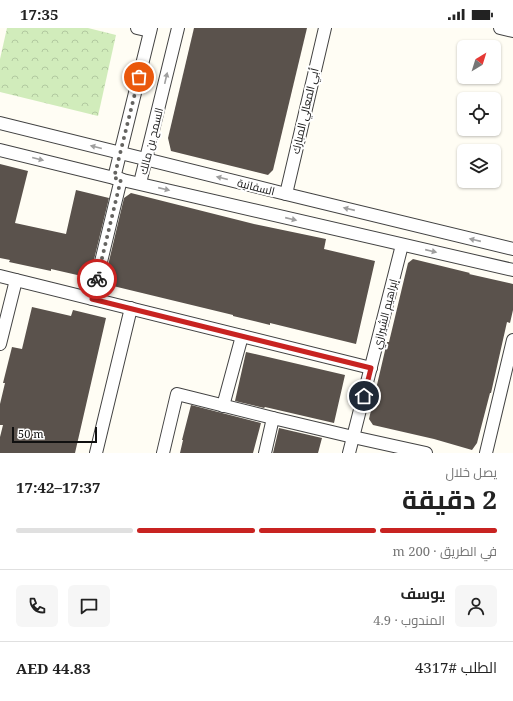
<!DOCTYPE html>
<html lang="ar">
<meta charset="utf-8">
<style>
body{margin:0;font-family:"Noto Serif",Cairo,serif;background:#f6f6f6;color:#222;direction:rtl;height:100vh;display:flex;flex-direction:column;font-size:15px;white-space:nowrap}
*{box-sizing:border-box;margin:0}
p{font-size:13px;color:#767676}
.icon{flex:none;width:22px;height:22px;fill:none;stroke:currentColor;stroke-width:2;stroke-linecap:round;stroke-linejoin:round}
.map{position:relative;height:425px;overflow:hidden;direction:ltr}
.sheet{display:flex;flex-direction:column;background:#fff;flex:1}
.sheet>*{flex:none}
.needle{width:26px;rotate:38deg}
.fabs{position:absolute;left:457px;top:12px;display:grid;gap:8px}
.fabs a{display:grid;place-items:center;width:44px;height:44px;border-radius:6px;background:#fff;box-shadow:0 1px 3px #0004;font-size:20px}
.scale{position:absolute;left:12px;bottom:10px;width:85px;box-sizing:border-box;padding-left:4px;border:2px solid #101010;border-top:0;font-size:11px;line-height:14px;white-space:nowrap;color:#101010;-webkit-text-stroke:3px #fff;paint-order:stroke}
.pin{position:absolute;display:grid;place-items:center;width:34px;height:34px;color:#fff;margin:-17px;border:2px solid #fff;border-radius:50%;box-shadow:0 1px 4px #0007}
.courier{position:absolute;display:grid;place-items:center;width:40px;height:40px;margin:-20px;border:3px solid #c82321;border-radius:50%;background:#fff;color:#222;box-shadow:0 1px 5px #0007}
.head em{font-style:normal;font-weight:700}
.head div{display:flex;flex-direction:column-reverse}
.head{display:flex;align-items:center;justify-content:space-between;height:68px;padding:0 16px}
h1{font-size:26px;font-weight:700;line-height:30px}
.bar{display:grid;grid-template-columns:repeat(4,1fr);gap:6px 4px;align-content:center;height:48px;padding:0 16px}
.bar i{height:5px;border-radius:3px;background:#e0e0e0}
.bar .on{background:#c82321}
.bar p{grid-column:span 4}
.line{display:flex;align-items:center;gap:10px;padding:0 16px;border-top:1px solid #e0e0e0}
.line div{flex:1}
.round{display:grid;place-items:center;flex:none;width:42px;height:42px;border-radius:6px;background:#f6f6f6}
.status{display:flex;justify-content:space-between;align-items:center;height:28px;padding:0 20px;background:#fff;direction:ltr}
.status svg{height:11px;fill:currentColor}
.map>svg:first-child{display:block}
</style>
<div class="status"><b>17:35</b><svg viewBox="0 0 49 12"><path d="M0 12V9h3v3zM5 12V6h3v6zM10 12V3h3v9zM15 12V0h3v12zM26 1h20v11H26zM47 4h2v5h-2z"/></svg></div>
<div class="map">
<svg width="513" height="425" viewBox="0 0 513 425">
<defs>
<pattern id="park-crowns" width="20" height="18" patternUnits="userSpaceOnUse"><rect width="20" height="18" fill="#d1ecbb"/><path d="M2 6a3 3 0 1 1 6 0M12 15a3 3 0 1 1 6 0" fill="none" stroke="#b2c9a0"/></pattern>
</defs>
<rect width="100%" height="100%" fill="#fffdf4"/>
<path fill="url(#park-crowns)" d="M7 0H88L116 7 98 88 0 64V31Z"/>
<g fill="#5a524c">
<path d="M194 0H307L273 142 268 147 171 123 168 110Z"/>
<path d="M0 136 28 143 15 195 66 206 76 162 109 170 91 244 86 249 51 241V243L9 234 10 232 0 230Z"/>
<path d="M131 165 254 196 326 211 324 221 375 233 356 316 270 295V297L233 288V287L109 257 105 250 124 170Z"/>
<path d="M413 231 470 245 469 246 513 256V282L510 295 507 294 491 365H490L477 415 472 422 434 411 373 397 369 391 387 314H389L408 235Z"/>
<path d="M32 279 71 288 73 282 106 290 75 425H0V409L3 397H0V376L5 355H3L12 319 22 321Z"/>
<path d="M246 324 345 347 334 395 265 379 264 380 235 373Z"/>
<path d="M191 377 261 395 253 425H180L183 412H182Z"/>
<path d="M279 400 322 410 318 425H273Z"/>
</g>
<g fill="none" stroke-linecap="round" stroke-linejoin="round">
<defs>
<g id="street">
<path d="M137 0 150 3"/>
<path d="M500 0 513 3"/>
<path d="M0 95 286 166 513 221"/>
<path d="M0 122 114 150 513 242"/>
<path d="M114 150 151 0"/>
<path d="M140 155 178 0"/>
<path d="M286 166 325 0"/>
<path d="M0 248 371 340"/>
<path d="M92 271 121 151"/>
<path d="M0 316 16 252"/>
<path d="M223 378 242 308"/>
<path d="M96 425 131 280"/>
<path d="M163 425 177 366 273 390"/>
<path d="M265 425 273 390 353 409 426 425"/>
<path d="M349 425 402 217"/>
<path d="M486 425 513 312"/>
</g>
</defs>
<use href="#street" stroke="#434343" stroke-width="14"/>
<use href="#street" stroke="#fff" stroke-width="12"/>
</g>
<defs><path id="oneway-solid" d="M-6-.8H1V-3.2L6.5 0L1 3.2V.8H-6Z"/></defs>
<g fill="#9f9f9f">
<use href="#oneway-solid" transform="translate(166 50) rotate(-77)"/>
<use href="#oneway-solid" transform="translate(96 119) rotate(-166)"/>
<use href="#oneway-solid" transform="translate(38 131) rotate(14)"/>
<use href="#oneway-solid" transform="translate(222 150) rotate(-166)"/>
<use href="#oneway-solid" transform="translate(164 161) rotate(13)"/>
<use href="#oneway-solid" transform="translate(349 181) rotate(-167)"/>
<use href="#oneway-solid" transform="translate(291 191) rotate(13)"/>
<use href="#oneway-solid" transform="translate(475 212) rotate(-167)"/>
<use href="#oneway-solid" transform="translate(431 223) rotate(13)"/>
</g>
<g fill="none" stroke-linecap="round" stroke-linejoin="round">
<path stroke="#646360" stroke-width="4" stroke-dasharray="0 7.2" d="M97 251 121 151 114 150 139 49"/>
<path stroke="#c82321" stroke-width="5" d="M97 251 92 271 371 340 364 368"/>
</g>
<g text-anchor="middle" stroke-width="4" stroke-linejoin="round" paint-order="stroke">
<g font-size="11" fill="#101010" stroke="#fff">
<text transform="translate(305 83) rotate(-77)" y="4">أبي المعالي المبارك</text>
<text transform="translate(151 113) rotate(-76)" y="4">السمح بن مالك</text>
<text transform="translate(256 159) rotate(14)" y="4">السفانية</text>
<text transform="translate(385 286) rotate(-76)" y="4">إبراهيم الشيرازي</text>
</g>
</g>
</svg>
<div class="fabs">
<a><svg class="needle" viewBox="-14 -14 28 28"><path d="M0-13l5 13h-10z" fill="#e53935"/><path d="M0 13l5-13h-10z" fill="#767676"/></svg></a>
<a><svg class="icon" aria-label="locate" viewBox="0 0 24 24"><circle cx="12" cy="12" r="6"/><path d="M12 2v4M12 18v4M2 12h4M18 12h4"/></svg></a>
<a><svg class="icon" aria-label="layers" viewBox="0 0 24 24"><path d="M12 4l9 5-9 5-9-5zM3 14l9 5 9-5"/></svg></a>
</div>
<div class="scale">50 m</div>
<div class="pin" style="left:139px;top:49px;background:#ea580c"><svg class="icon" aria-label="bag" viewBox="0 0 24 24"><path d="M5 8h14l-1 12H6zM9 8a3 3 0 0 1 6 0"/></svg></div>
<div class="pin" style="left:364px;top:368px;background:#1f2937"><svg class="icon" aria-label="home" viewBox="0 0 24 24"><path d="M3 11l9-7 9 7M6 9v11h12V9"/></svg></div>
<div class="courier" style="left:97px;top:251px"><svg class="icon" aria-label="bike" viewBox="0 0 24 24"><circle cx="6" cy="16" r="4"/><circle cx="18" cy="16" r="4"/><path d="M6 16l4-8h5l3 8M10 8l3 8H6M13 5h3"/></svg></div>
</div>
<section class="sheet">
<div class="head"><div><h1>2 دقيقة</h1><p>يصل خلال</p></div><em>17:37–17:42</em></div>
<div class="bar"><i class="on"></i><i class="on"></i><i class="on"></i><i></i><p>في الطريق · 200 m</p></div>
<div class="line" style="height:72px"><a class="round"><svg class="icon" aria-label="person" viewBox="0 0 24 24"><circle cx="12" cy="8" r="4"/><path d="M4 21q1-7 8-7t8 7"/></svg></a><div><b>يوسف</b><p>المندوب · 4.9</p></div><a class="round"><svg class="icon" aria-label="chat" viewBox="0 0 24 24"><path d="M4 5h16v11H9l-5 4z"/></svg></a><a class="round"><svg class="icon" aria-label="phone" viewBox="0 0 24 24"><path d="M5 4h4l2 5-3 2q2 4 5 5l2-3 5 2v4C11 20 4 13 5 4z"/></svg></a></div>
<div class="line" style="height:52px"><div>الطلب #4317</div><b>AED 44.83</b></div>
</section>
